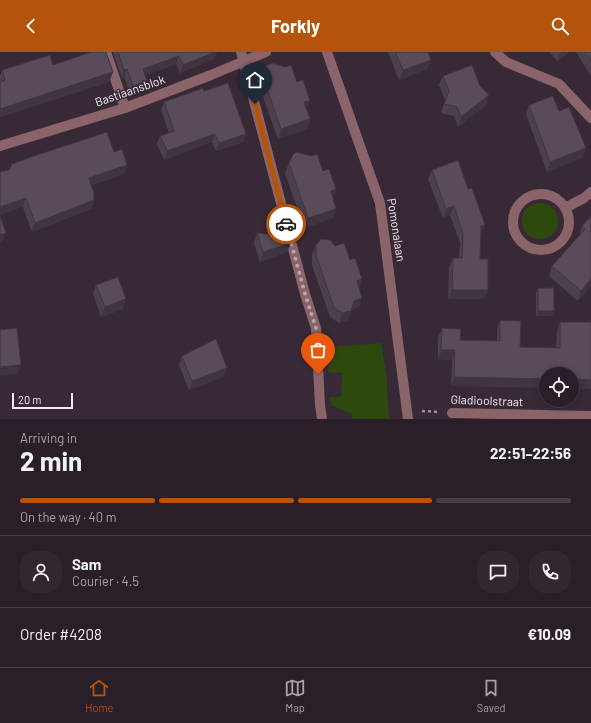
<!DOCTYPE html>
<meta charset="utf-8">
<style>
body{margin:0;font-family:Barlow,sans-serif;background:#322731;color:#f1f3f6;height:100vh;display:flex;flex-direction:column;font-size:15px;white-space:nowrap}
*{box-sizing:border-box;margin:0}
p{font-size:13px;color:#a5a2a8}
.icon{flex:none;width:22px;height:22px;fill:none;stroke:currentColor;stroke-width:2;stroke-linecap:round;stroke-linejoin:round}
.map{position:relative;height:367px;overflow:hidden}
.sheet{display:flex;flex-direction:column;background:#2a1f29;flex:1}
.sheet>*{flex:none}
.controls{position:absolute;left:539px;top:315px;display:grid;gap:8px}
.controls a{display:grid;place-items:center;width:40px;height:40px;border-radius:50%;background:#2a1f29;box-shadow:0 2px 10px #0003,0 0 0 1px #463d46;font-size:20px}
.scale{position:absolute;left:12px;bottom:10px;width:61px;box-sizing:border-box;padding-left:4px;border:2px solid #f5ebf4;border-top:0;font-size:11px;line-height:14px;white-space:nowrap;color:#f5ebf4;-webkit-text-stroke:3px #382937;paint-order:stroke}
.pin{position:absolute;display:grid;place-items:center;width:34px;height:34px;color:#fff;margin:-41px -17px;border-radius:50% 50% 50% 0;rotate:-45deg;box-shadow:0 0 4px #0007}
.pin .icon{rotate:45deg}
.courier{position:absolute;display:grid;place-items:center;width:40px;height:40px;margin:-20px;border:3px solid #b45309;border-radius:50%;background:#fff;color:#222;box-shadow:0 1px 5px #0007}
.overview em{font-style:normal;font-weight:700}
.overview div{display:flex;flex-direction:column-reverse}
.overview{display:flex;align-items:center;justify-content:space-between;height:68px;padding:0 20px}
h1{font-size:26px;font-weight:700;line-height:30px}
.bar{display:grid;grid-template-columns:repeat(4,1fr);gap:6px 4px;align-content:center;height:48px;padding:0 20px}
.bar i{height:5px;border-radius:3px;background:#463d46}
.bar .on{background:#b45309}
.bar p{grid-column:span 4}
.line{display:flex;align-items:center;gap:10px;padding:0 20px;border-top:1px solid #463d46}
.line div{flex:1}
.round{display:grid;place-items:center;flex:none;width:42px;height:42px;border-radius:16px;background:#322731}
header{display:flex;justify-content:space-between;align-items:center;height:52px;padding:0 20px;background:#b45309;color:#fff;font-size:18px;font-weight:700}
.dock{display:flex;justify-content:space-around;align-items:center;height:56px;border-top:1px solid #463d46;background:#2a1f29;font-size:11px;color:#a5a2a8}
.dock a{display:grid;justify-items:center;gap:2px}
.dock .on{color:#b45309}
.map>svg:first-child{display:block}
</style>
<header><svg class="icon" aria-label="back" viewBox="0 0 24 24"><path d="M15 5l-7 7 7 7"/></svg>Forkly<svg class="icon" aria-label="search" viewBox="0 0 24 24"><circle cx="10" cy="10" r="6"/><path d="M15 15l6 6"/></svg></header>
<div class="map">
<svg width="591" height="367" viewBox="0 0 591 367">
<rect width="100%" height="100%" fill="#382937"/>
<g fill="#2d490e">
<circle cx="540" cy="169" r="18"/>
<path d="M381 291 387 327 389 367H352V362L333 354 329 346 341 344 342 321 328 320 330 295Z"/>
</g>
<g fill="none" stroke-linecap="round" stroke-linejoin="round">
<path stroke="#9f939e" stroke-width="2.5" stroke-dasharray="3 3" stroke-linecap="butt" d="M422 359 439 360"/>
<g stroke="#8b646a" stroke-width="10">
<path d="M106 0 125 56"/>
<path d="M241 0 305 242 316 276 320 353 322 367"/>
<path d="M327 0 380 151 408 367"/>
<path d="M495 0 506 10 559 32 591 66"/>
<path d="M0 94 125 56 211 23 266 0"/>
<circle cx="541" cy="170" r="28"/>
<path d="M565 156 584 146 591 140"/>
<path d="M452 361 591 364"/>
</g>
</g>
<g fill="#4d404d">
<path d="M114 0H217L214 7 180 21 176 12 145 23 147 29 144 37 130 42 124 25 122 26 113 1Z"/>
<path d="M388 0H428L427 17 399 28Z"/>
<path d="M550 0H570L557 9Z"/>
<path d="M576 0H591V24Z"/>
<path d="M53 13 113 20 109 30 0 65V24L2 18Z"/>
<path d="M262 22 307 58 310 67 307 77 278 87 258 31Z"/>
<path d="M443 24 480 34 489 43 486 53 458 75 454 64 441 61 445 48 439 33Z"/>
<path d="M204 39 246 82 243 90 216 99 212 90 164 108 157 92 160 84 169 81 161 58 164 50Z"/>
<path d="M529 53 586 96 582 106 547 120 526 62Z"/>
<path d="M114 100 124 122 91 133 94 148 91 157 32 180 23 155 9 118Z"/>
<path d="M289 111 333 147V166L304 176 285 121Z"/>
<path d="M432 118 481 182 480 207 484 247H448L449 215 453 206H459L460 191 450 163 443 166 428 127Z"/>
<path d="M591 164V233L578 249 549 224 552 214 579 184 582 174Z"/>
<path d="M257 181 291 191 287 200 260 210 254 191Z"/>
<path d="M316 193 335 194 350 208 362 227 359 236 362 246 359 255 351 258 348 268 339 271 330 265 312 213V202Z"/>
<path d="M96 233 123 257 101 265 93 242Z"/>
<path d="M538 236 552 264H536V241Z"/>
<path d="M500 268 520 295 556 296 557 279 560 270 591 337H572V322L451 334 452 308 438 307V286L442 276 460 288 497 289V278Z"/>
<path d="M182 304 227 316 223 325 189 338 179 313Z"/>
</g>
<g fill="#3f343f">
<path d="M215 0H217L214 7 180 21 183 13Z"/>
<path d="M561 0H570L557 9Z"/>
<path d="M179 4 176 12 140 25 143 17Z"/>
<path d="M431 8 427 17 399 28 403 18Z"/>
<path d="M127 17 124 25 122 26 124 18Z"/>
<path d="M113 20 109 30 0 65V57Z"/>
<path d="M147 29 144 37 130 42 133 34Z"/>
<path d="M489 43 486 53 458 75 461 65Z"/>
<path d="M310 49 306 58 304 50Z"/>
<path d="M310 67 307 77 278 87 281 77Z"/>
<path d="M215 82 212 90 164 108 167 99Z"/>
<path d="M246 82 243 90 216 99 219 91Z"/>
<path d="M586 96 582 106 547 120 550 110Z"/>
<path d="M127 113 124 122 85 134 89 126Z"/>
<path d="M336 137 333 147 331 139Z"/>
<path d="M26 146 23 155 0 163V155Z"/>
<path d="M94 148 91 157 32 180 35 171Z"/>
<path d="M454 154 450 163 443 166 446 157Z"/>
<path d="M336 157 333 166 304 176 308 166Z"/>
<path d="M485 173 481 182V174Z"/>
<path d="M6 181 2 190 0 191V183Z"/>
<path d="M291 191 287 200 260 210 263 200Z"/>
<path d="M362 227 359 236 357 229Z"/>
<path d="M591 227V233L578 249 581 239Z"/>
<path d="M452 238H488L484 247H448Z"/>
<path d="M362 246 359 255 351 258 354 249Z"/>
<path d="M126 247 123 257 101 265 105 255Z"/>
<path d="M351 259 348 268 339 271 342 261Z"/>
<path d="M538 259H554L552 264H536Z"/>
<path d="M441 298H455L452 308 438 307Z"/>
<path d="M21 313 17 322 0 324V315Z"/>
<path d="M227 316 223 325 189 338 192 329Z"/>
<path d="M454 325 546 327V336L451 334Z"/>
<path d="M572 327 591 328V337H572Z"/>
</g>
<g fill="#5a4b5a" stroke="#3f343f">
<path d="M91 0H106L113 20 0 57V30L5 28 2 18 50 3 53 13Z"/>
<path d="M118 0H215L183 13 179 4 143 17 147 29 133 34 127 17 124 18Z"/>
<path d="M395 0H428L431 8 403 18Z"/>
<path d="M585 0H591V9Z"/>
<path d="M272 11 285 15 291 13 297 30 303 28 310 49 304 50 310 67 281 77 262 22 266 14Z"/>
<path d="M472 13 480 34 489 43 461 65 457 55 444 52 449 39 443 24Z"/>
<path d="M228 31 246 82 219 91 215 82 167 99 160 84 174 79 164 50 203 36 204 39Z"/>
<path d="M553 44 559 59 569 55 586 96 550 110 529 53Z"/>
<path d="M107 80 114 100 122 97 127 113 89 126 94 142V148L35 171 26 146 0 155V120L9 118 12 112 31 105Z"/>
<path d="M296 100 311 104 317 102 323 119 329 117 336 137 331 139 336 157 308 166 289 111 292 104Z"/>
<path d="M458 108 468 137 472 136 485 173 481 174 480 207H488V238H452L453 206H462L463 182 454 154 446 157 432 118Z"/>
<path d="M0 164 6 181 0 183Z"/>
<path d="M591 164V227L581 239 552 214 585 177 582 174Z"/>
<path d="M257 181 289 184 291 191 263 200Z"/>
<path d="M321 187 330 188 335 194 344 191 350 208 355 206 362 227 357 229 362 246 354 249 351 259 342 261 334 256 316 203V193Z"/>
<path d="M118 225 126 247 105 255 96 233Z"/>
<rect x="538" y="236" width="16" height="23"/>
<path d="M500 268 521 269 520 295 560 296V270H591V328L572 327V322H546V327L454 325 455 298H441L442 276 461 277 460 288 500 289Z"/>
<path d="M17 276 21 313 0 315V278Z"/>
<path d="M216 287 227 316 192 329 182 304Z"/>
</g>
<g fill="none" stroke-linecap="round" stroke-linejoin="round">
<path stroke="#b3a7b2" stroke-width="4" stroke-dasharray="0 7.2" d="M286 172 305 242 316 276 318 322"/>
<path stroke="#b45309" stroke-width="5" d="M255 52 286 172"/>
</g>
<g text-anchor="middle" stroke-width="3" stroke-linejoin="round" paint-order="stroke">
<g font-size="12" fill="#f5ebf4" stroke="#382937">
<text transform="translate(130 39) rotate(-19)" y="4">Bastiaansblok</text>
<text transform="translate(396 178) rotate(81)" y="4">Pomonalaan</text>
<text transform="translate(487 349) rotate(2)" y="4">Gladioolstraat</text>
</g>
</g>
</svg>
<div class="controls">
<a><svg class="icon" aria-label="locate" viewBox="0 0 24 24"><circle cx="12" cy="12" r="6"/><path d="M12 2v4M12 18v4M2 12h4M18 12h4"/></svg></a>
</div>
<div class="scale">20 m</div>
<div class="pin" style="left:318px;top:322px;background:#ea580c"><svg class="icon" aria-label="bag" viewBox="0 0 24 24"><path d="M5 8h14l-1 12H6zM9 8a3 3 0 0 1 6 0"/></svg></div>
<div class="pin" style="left:255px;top:52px;background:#1f2937"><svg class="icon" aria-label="home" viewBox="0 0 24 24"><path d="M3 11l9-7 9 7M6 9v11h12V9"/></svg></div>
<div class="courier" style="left:286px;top:172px"><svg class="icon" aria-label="car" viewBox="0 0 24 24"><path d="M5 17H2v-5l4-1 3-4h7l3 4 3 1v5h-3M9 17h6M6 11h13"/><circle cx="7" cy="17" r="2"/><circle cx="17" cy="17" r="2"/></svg></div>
</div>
<section class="sheet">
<div class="overview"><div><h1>2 min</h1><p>Arriving in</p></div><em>22:51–22:56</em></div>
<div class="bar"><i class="on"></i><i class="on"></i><i class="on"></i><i></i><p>On the way · 40 m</p></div>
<div class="line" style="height:72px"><a class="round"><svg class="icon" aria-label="person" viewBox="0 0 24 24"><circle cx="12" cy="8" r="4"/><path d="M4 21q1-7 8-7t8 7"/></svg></a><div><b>Sam</b><p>Courier · 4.5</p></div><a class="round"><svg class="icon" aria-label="chat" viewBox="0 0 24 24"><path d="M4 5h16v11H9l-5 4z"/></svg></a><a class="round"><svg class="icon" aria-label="phone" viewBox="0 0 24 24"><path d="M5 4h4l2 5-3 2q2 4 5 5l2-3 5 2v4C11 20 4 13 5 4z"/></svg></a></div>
<div class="line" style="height:52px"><div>Order #4208</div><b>€10.09</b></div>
</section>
<nav class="dock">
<a class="on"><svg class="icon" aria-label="home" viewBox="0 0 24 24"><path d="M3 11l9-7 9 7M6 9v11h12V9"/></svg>Home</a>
<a><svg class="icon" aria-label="map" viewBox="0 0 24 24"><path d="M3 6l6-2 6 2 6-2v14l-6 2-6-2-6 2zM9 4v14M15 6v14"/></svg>Map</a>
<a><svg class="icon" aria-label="saved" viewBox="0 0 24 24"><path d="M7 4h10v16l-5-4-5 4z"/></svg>Saved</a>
</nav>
